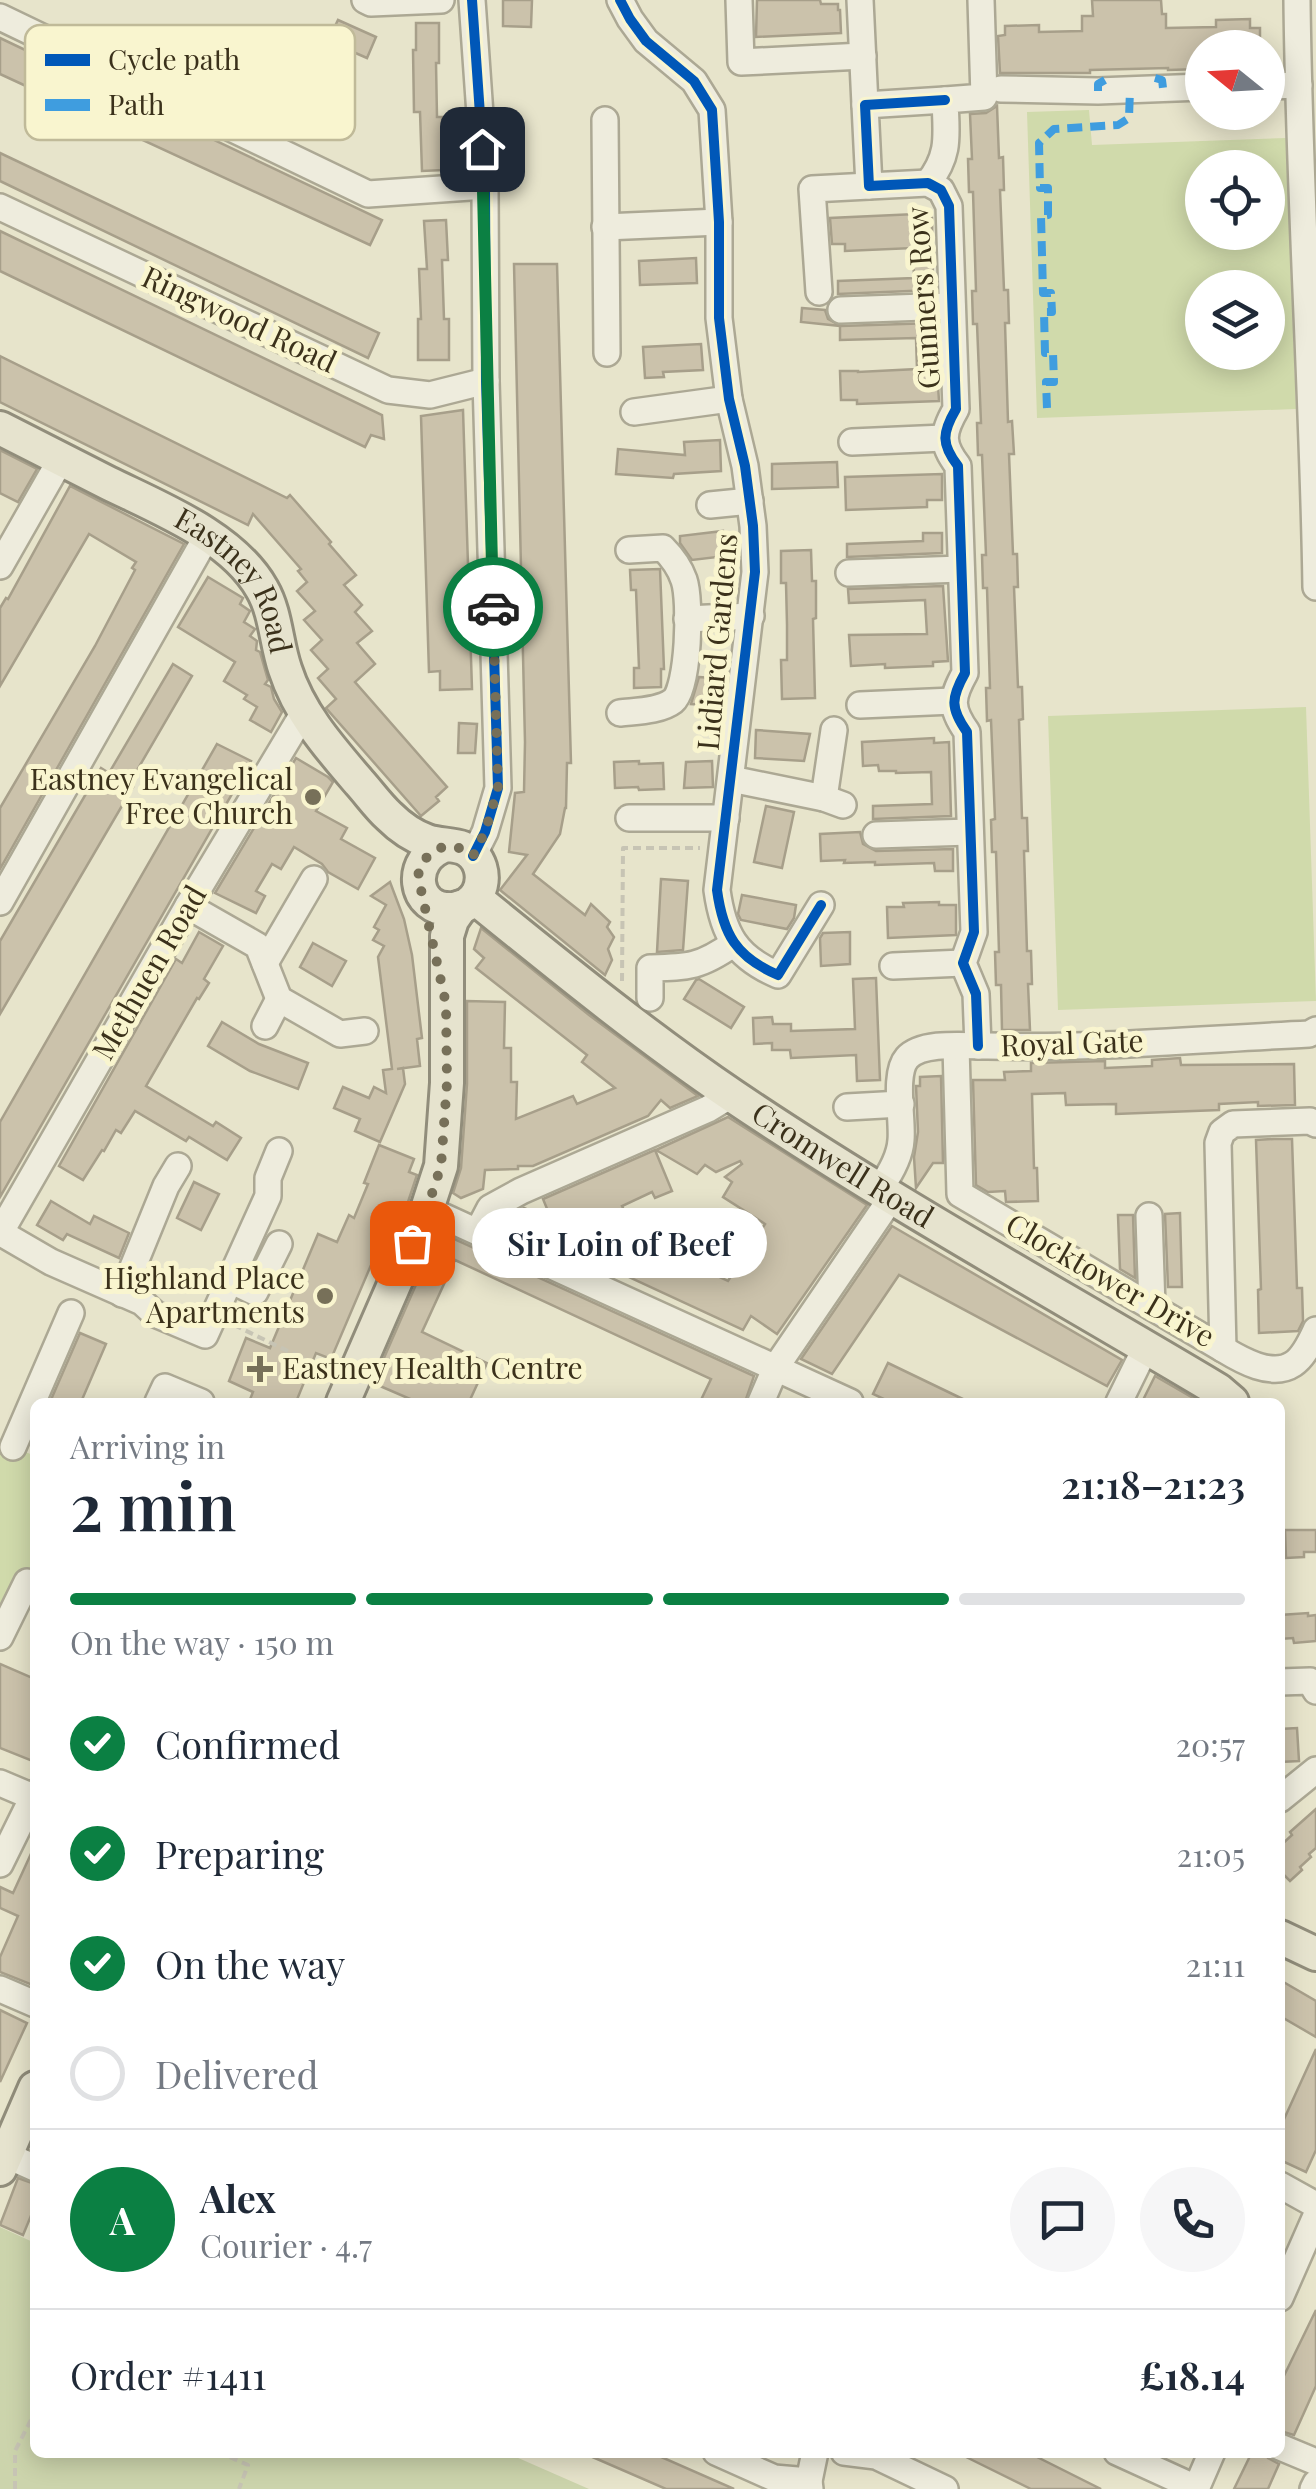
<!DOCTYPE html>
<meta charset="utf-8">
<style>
body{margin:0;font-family:"Playfair Display",serif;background:#f6f6f7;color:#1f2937;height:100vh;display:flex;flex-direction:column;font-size:38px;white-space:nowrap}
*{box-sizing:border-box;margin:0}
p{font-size:32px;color:#747a83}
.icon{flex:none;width:55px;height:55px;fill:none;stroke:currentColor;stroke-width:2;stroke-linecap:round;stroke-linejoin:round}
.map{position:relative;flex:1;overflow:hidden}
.panel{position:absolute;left:30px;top:1398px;width:1255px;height:1060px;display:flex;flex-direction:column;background:#fff;border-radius:15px;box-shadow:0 5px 25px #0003}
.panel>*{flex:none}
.needle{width:65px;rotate:288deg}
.controls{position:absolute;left:1185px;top:30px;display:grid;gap:20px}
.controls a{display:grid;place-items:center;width:100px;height:100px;border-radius:50%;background:#fff;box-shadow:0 5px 25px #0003;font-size:50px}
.pin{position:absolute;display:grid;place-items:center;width:85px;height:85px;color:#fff;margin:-42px;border-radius:20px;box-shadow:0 5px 15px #0006}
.courier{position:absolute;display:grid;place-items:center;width:100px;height:100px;margin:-50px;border:8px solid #0b8043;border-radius:50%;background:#fff;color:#222;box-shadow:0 2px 12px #0007}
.bubble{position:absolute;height:70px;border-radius:35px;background:#fff;box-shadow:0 5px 25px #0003;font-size:32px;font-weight:600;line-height:70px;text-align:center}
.headline em{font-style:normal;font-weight:600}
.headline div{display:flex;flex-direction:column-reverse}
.headline{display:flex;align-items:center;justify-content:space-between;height:170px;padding:0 40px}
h1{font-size:65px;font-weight:600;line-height:75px}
.bar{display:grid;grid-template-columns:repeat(4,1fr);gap:15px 10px;align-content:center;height:120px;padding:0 40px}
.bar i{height:12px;border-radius:8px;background:#e0e1e3}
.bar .on{background:#0b8043}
.bar p{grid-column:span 4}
.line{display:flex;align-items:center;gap:25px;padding:0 40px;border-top:2px solid #e0e1e3}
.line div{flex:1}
.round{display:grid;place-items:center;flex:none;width:105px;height:105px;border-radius:52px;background:#f6f6f7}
ol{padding:0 40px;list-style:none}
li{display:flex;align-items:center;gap:30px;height:110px}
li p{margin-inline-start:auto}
li .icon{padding:10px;border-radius:50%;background:#0b8043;color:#fff;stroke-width:4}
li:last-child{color:#747a83}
li i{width:55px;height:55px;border:5px solid #e0e1e3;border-radius:50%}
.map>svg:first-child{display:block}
</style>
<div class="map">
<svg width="1316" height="2489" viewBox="0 0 1316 2489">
<rect width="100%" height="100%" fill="#e7e4cb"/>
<g fill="#d0daab" fill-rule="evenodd">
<path d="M1089 110 1092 145 1286 138 1296 409 1037 418 1027 112ZM1202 168H1268V232H1202ZM1202 288H1268V352H1202Z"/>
<path d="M1306 707 1316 1001 1058 1010 1048 716Z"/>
<path d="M0 1441 35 1456V1566L0 1637Z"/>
</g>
<path fill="#ccd4ac" d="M0 2227 35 2243V2452L507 2453 589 2489H0Z"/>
<g fill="#cbc2ab" stroke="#a79f8a" stroke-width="2.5">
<path d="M503 0H532L531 27 503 26Z"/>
<path d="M757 0H820L821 4H838V10H840L841 33 756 37Z"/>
<path d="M1092 0H1161L1162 14H1166V28L1216 27V20L1250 19V28H1260V48H1202V69L1168 70V68L1090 70V73H1000L998 36 1005 35V26L1039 25V32L1082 31V16H1093Z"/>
<path d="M338 20 376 37 367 58 328 41Z"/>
<path d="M416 23H439V63H436L437 117H442L443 170 422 171 420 112H414L413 50H416Z"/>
<path d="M0 38 382 220 370 245 0 74Z"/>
<path d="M997 106 999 158 1003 157 1004 190H1000L1004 290H1008L1009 323H1005L1008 422 1012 421 1014 454H1009L1013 554H1017L1018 587H1014L1018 687H1022L1023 719 1019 720 1022 818H1027L1028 851H1024L1027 951H1031L1032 984H1028L1030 1030H1002L1001 985H996L995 952H999L996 852H992L991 820 995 819 991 720 987 721 986 688H990L987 588H983L982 555H986L982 455H978L977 423H981L977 324H973L972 291H976L973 192H969L968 159H972L970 114 986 113Z"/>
<path d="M0 153 379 333 368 358 0 181Z"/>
<path d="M916 214 917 218H932L933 290 838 294V281L914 278 913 248 845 251V244H832L830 218Z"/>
<path d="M446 220 448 260H442L444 319H449V360H418V319H421L419 269H427L424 221Z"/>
<path d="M0 231 382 415 384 439 371 435 365 447 0 271Z"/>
<path d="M696 258 697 283 640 285 639 261Z"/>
<path d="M514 264H557L571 763H567L566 808H565L560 834 533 874 585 915 591 904 610 922 607 927 614 937 608 949 612 960 605 975 500 890 527 855 509 852 515 793 524 792 525 742Z"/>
<path d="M802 308 825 310 828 319 841 326 934 323 939 401 857 404V400H841L840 371H858V372L917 369 916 338 840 340V326L801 322Z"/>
<path d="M701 344 703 370 663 372 664 377 645 378 643 347Z"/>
<path d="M0 356 287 498 290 495 331 542 329 544 356 575 344 585 362 605 355 612 372 631 357 643 375 664 355 682 447 787 436 797 439 801 421 816 326 708 336 699 318 678 328 669 311 650 322 640 304 620 315 611 297 591 307 582 298 571 301 569 253 514 248 525 0 402Z"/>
<path d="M463 410 472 689 440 690V671L429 672 421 416Z"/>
<path d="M720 440 721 471 674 474 673 478 616 474 618 449 685 455 684 442Z"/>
<path d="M0 450 37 469 18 502 0 493Z"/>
<path d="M837 462 838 487 772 489V464Z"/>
<path d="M942 474V500H927V507L846 510 845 477Z"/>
<path d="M70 486 184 544 0 869V808L95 646 135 570 132 568 136 562 89 534 0 686V608L6 598 8 599Z"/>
<path d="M723 531 726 556 692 560 680 543V536Z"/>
<path d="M923 533H942V553L847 557V544L923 541Z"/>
<path d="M811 550 812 581H816V618L813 619 815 698 782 699 781 660H787V625L786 583H781V551Z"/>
<path d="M660 569 664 669H661V687L634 688V668H639L636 590H631L630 570Z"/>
<path d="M208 577 243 598 240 604 250 611 244 622 255 629 250 636 257 641 256 650 260 652 268 680 265 684 271 687 274 699 282 712 271 732 250 720 257 707 244 699 247 695 224 681 235 662 178 627Z"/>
<path d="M943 586 948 661 933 662V666L885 668V664L851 666 849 635 927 634 925 600 849 603 848 589Z"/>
<path d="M173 664 192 676 129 784 133 787 0 1014V941L101 768 109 773Z"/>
<path d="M699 677 724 679 722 706 691 704Z"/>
<path d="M459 723 477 724 475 753H458Z"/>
<path d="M756 730 810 734 804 761 755 758Z"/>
<path d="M934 738V743L949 742 951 816 873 819V806L932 804 931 772 896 773V771H879L878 765 863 766 862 742Z"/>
<path d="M217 744 251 761 0 1197V1122Z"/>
<path d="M296 758 328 777 333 782 316 811 347 828 341 839 375 858 358 889 328 872 322 864 294 847 281 869 272 864 256 891 265 896 256 913 215 893Z"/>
<path d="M639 761V764L663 763 664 789 639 790 638 787 615 788 614 762Z"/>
<path d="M712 761 713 787 684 788 686 762Z"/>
<path d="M766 806 794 812 782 868 754 862Z"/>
<path d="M860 832 863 844 876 851 953 849V871H935L934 863 875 865V862L844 863 845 860 821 861 820 834Z"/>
<path d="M661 879 688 881 683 950 657 952Z"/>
<path d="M390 882 404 919 412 955 422 1038 417 1039 420 1066 397 1069 403 1068 405 1084 380 1142 355 1131 360 1119 334 1108 343 1087 369 1098 374 1087 386 1093 383 1070 392 1069 378 957 384 946 373 940 379 930 374 927 386 905 371 896Z"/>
<path d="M742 895 796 905 794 918 787 929 741 920 738 914Z"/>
<path d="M939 902V905H956V935L888 938 887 907H904L903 903Z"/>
<path d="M481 928 589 1015 698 1096 670 1108 661 1100 648 1116 533 1166H518V1169L485 1170 483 1189 461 1198 453 1193 461 1168 467 1084V1001L505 1002 504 1048H511V1082H517L516 1119 573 1096 577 1104 615 1088 582 1062 587 1055 476 968 484 958 474 949Z"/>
<path d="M199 932 223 946 204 979 209 983 199 999 197 998 146 1086 213 1126 216 1122 241 1138 227 1160 189 1137 186 1141 135 1111 121 1133 116 1130 104 1151 102 1150 83 1180 59 1166 176 959 182 963Z"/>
<path d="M850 932V964L821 966 820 938 823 933Z"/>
<path d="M313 943 346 961 332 986 300 967Z"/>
<path d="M876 978 880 1080 857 1081 856 1055 791 1058 790 1050H772V1043L754 1044 753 1018 772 1017 773 1024H791V1031L855 1029 853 979Z"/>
<path d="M699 979 744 1007 731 1028 684 999 696 980Z"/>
<path d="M222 1022 259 1044 308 1063 298 1089 250 1071 208 1046Z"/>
<path d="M1180 1058 1181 1065 1294 1064 1295 1105 1258 1106V1102L1219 1104V1110L1116 1114V1104L1066 1105 1065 1093 1032 1094 1034 1168H1037L1038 1201 1006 1202 1005 1191 988 1192 976 1185 973 1080H1005L1004 1072 1031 1071V1063L1105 1061V1068L1152 1066V1060Z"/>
<path d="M941 1076 943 1163H933L916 1188 914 1157 918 1132 916 1086H920V1077Z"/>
<path d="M728 1117 867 1205 777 1334 751 1316 743 1330 504 1219 524 1208 552 1221 543 1199 655 1150 672 1191 655 1198 652 1192 622 1206 624 1210 593 1223 638 1244 649 1236 654 1244 687 1262 728 1281 765 1224 723 1197 732 1182 725 1177 742 1164 740 1161 716 1172 705 1165 697 1174 656 1150Z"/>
<path d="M1274 1139H1292L1297 1288H1302L1303 1321 1298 1331 1259 1333 1258 1290 1261 1289 1256 1140Z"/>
<path d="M379 1145 414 1159 409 1172 417 1175 408 1202 385 1255 377 1251 331 1359 316 1353 296 1402H249L253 1392 229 1381 246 1338 270 1348 318 1234 337 1242 349 1215 354 1218 368 1184 364 1183Z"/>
<path d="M194 1182 219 1194 201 1230 177 1218Z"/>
<path d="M51 1201 90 1224 94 1216 129 1233 119 1258 67 1234 63 1240 37 1225Z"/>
<path d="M1180 1213 1182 1287H1168L1165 1214Z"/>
<path d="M1118 1215H1133L1135 1278 1120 1269Z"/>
<path d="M892 1226 1122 1360 1107 1386 899 1275 832 1374 801 1359Z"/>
<path d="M439 1232 754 1376 745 1402H700L711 1379 455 1260 422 1332 487 1363 469 1402H417L373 1383Z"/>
<path d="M80 1333 106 1344 81 1402H50Z"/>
<path d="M888 1363 969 1402H890L873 1394Z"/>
<path d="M1155 1376 1200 1402H1142Z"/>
<path d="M1285 1530H1316V1552H1304V1557L1286 1558Z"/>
<path d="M1308 1613V1616L1316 1615V1641L1294 1643 1293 1638 1280 1639V1615Z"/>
<path d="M0 1664 35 1679V1762L0 1748Z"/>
<path d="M1297 1728 1299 1761 1280 1762V1729Z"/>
<path d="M1316 1809V1848L1309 1854 1311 1857 1300 1867 1302 1870 1290 1881 1280 1871V1846L1292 1835 1290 1832Z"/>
<path d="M35 1845V1986L0 1972V1957L18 1916 0 1908V1887L13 1893Z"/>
<path d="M1280 1980 1316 2001V2037L1280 2016Z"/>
<path d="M0 2010 27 2023 0 2082Z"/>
<path d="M1316 2049V2150L1306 2172 1280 2160V2128Z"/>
<path d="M18 2178 35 2184V2206L23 2235 0 2225Z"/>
<path d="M1316 2310V2386L1294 2435 1280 2431V2384Z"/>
<path d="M581 2452H650L734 2489H666Z"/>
<path d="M956 2452H1027L1101 2489H1031Z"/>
<path d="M1252 2452H1265L1268 2458 1279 2464 1268 2489H1234Z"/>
</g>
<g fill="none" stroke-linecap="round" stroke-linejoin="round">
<defs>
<g id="minor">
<path d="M365 0 371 3 441 0"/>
<path d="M472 0 485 186 486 381 498 788 485 832 473 856"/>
<path d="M620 0 630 19 646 41 694 81 712 110 719 222V318L729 399 745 466 753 526 755 572 717 890C723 934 736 957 778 975L821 905"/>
<path d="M739 0 741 62 863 56"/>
<path d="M860 0 865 105"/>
<path d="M1297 0C1299 196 1313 391 1316 587"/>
<path d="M0 17 368 194 485 186"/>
<path d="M1268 86 1299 85"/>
<path d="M1001 89 1098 91 1202 87"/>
<path d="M945 100 865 105 869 186 928 183 941 190 949 206 956 409C942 433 941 444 958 466L965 673C951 698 950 708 967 732L974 932 963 963 976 994 978 1046"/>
<path d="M605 120 607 353"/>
<path d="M928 183C951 154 946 134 945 100L984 97 981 0"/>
<path d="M0 207 388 390 430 395 486 381"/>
<path d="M605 227 719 222"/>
<path d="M819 292 812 189 869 186"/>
<path d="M841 310 952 306"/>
<path d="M634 412 729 399"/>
<path d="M852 442 944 438"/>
<path d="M710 505 750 501"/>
<path d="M0 566 61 459"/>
<path d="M849 573 961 569"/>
<path d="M687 619 751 616"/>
<path d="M860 705 953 701"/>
<path d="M620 713C636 711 660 711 673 701 689 688 691 600 684 580 680 568 672 557 663 548L629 550"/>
<path d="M731 779 824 798 843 805"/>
<path d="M824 798 834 730"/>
<path d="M629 818H726"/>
<path d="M876 835 970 832"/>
<path d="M0 902 207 536"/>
<path d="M188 906 258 946 279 999 340 1034 365 1031"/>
<path d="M265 963 314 879"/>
<path d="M893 966 963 963"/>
<path d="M650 998V968C689 967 700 967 733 944"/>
<path d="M265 1026 279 999"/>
<path d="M956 1046 960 1194 1223 1349 1218 1143 1222 1132 1233 1124 1310 1121 1316 1124"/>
<path d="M847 1107 901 1104"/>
<path d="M880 1188C890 1174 900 1157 901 1140 903 1119 893 1074 907 1058 922 1041 966 1046 988 1046 1094 1049 1202 1039 1309 1034L1316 1030"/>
<path d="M427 1209 850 1402"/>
<path d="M1149 1216 1152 1307"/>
<path d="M478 1231 490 1208 521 1191 708 1109 731 1095"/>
<path d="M0 1233 188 906 303 714"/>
<path d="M1 1233 51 1262 142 1302 155 1314 205 1335 268 1196V1178L279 1151"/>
<path d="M230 1280 255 1292 279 1244"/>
<path d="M122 1294 166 1186 178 1166"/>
<path d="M1223 1349C1241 1360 1272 1378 1293 1364 1304 1357 1311 1341 1316 1330"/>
<path d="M158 1402 165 1387 201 1402"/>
<path d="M761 1402 776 1367 892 1197"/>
<path d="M1119 1402 1146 1347"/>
<path d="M13 1447 71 1313"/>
<path d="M0 1637 27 1582 35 1585"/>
<path d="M1280 1682 1310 1681 1316 1691"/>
<path d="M0 1783 33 1797"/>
<path d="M1280 1799 1316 1770"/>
<path d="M0 1864 35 1793"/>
<path d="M0 1989 35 2004"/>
<path d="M6 2155 35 2168"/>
<path d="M1280 2185 1316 2205"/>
<path d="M1280 2298 1316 2216"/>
<path d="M1280 2447 1316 2462"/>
<path d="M716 2452 774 2478 809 2481"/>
<path d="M844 2452 876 2456 945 2489"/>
<path d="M1117 2452 1196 2488"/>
<path d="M810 2489 809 2481 815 2452"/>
<path d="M1196 2489 1212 2452"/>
<path d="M1313 2489 1316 2483"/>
</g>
<g id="major">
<path id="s1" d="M0 428C36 446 72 465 108 483 159 508 233 537 262 589 276 613 276 643 285 669 299 713 329 747 359 782 369 793 378 806 389 816 399 826 413 836 427 841 438 845 452 844 463 848 481 856 486 877 478 893 473 902 463 908 453 909 412 912 406 858 446 845"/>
<path id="s2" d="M475 898C559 966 643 1035 733 1096 890 1202 1056 1293 1218 1390L1232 1402"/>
<path d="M343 1402 427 1209 441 1166 447 1083V936L452 920 461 907"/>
<path d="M1280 1937 1316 1954"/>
<path d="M0 2169 35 2088"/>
</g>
</defs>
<use href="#minor" stroke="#aca894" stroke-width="30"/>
<use href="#major" stroke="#918d7b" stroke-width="38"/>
<g stroke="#c7c4b4" stroke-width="4" stroke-dasharray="8 5" stroke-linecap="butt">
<path d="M622 981 623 848H700"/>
<path d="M234 1325 329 1371"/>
<path d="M218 2452 248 2465 239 2489"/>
<path d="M15 2489V2451L35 2412"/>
</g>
<use href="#minor" stroke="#eeecdd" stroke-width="25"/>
<use href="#major" stroke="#e6e3ce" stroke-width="32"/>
<g stroke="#3f9ddf" stroke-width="8" stroke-dasharray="15 8" stroke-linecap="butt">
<path d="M1155 78 1162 80 1163 88"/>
<path d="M1098 91V84L1105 80"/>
<path d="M1047 408 1046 382H1054L1053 353H1045L1044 312H1052L1051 293H1043L1041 216 1048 215V188H1040L1039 143 1054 129 1118 125 1129 118 1130 90"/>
</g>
<defs>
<g id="cycleway">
<path d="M472 0 485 186 486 381 498 788 485 832 473 856"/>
<path d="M620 0 630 19 646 41 694 81 712 110 719 222V318L729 399 745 466 753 526 755 572 717 890C723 934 736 957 778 975L821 905"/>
<path d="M945 100 865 105 869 186 928 183 941 190 949 206 956 409C942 433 941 444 958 466L965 673C951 698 950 708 967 732L974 932 963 963 976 994 978 1046"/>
</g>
</defs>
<use href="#cycleway" stroke="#f9f5cf" stroke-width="16"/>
<use href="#cycleway" stroke="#0057b8" stroke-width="10"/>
</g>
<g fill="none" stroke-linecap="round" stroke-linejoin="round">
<path stroke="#777059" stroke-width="10" stroke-dasharray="0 18" d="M412 1243 427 1209 441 1166 447 1083 446 1004 418 876C424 848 450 837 473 856L485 832 498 788 493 607"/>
<path stroke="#0b8043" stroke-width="12" d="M482 149 493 607"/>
</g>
<g fill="#777059" stroke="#f9f5cf" stroke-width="4">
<circle cx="313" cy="797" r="10"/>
<circle cx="325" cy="1296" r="10"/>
<path d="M255 1354h10v10h10v10h-10v10h-10v-10h-10v-10h10z"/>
</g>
<g text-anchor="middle" stroke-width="10" stroke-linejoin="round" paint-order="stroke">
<g font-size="30" fill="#3b311b" stroke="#f9f5cf">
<text transform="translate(924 298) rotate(-94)" y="10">Gunners Row</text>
<text transform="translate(239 320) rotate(25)" y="10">Ringwood Road</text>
<text dy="10" stroke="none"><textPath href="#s1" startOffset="288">Eastney Road</textPath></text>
<text transform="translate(718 642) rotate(-85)" y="10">Lidiard Gardens</text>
<text transform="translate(150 973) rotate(-60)" y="10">Methuen Road</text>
<text transform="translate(1072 1044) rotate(-2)" y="10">Royal Gate</text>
<text dy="10" stroke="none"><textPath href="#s2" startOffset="455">Cromwell Road</textPath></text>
<text transform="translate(1110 1281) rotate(30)" y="10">Clocktower Drive</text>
</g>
<g font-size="30" fill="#3b311b" stroke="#f9f5cf" text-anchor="end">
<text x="293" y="790">Eastney Evangelical<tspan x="293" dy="34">Free Church</tspan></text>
<text x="305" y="1289">Highland Place<tspan x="305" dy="34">Apartments</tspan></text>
<text x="282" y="1379" text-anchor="start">Eastney Health Centre</text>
</g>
</g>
<rect x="25" y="25" width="330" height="115" rx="15" fill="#f9f5cf" stroke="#c0ba99" stroke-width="2.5"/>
<rect x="45" y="54" width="45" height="12" fill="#0057b8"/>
<rect x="45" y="99" width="45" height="12" fill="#3f9ddf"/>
<g font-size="28" fill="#3b311b">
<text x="108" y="70">Cycle path</text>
<text x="108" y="115">Path</text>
</g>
</svg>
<div class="controls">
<a><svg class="needle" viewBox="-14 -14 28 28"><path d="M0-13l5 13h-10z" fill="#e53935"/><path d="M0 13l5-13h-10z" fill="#747a83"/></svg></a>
<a><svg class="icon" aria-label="locate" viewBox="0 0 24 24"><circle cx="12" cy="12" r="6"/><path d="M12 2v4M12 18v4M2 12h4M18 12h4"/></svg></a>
<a><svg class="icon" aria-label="layers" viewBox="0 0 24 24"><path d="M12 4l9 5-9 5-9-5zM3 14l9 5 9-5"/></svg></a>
</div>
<div class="pin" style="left:412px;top:1243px;background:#ea580c"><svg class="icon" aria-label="bag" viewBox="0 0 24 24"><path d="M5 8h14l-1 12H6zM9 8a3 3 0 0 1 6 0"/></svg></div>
<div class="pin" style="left:482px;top:149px;background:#1f2937"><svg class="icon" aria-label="home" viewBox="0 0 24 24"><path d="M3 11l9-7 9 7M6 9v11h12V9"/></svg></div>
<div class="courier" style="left:493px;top:607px"><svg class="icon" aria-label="car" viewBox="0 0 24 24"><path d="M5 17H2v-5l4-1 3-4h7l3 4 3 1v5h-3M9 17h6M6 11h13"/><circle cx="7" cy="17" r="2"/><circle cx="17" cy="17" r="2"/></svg></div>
<div class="bubble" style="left:472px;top:1208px;width:295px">Sir Loin of Beef</div>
<section class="panel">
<div class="headline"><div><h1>2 min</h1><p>Arriving in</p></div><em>21:18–21:23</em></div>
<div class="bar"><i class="on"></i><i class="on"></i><i class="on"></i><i></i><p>On the way · 150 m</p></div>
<ol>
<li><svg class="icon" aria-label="check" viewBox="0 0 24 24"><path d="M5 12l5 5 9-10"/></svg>Confirmed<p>20:57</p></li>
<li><svg class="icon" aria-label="check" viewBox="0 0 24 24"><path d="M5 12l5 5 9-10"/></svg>Preparing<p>21:05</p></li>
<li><svg class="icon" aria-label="check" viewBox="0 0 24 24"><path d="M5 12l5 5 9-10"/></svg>On the way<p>21:11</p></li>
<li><i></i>Delivered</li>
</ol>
<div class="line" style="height:180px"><b class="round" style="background:#0b8043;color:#fff">A</b><div><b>Alex</b><p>Courier · 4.7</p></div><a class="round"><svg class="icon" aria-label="chat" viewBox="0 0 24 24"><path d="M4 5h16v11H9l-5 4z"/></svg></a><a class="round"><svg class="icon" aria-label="phone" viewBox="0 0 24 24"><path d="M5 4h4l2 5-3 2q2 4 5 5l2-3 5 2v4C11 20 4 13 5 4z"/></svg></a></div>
<div class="line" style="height:130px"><div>Order #1411</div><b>£18.14</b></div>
</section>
</div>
